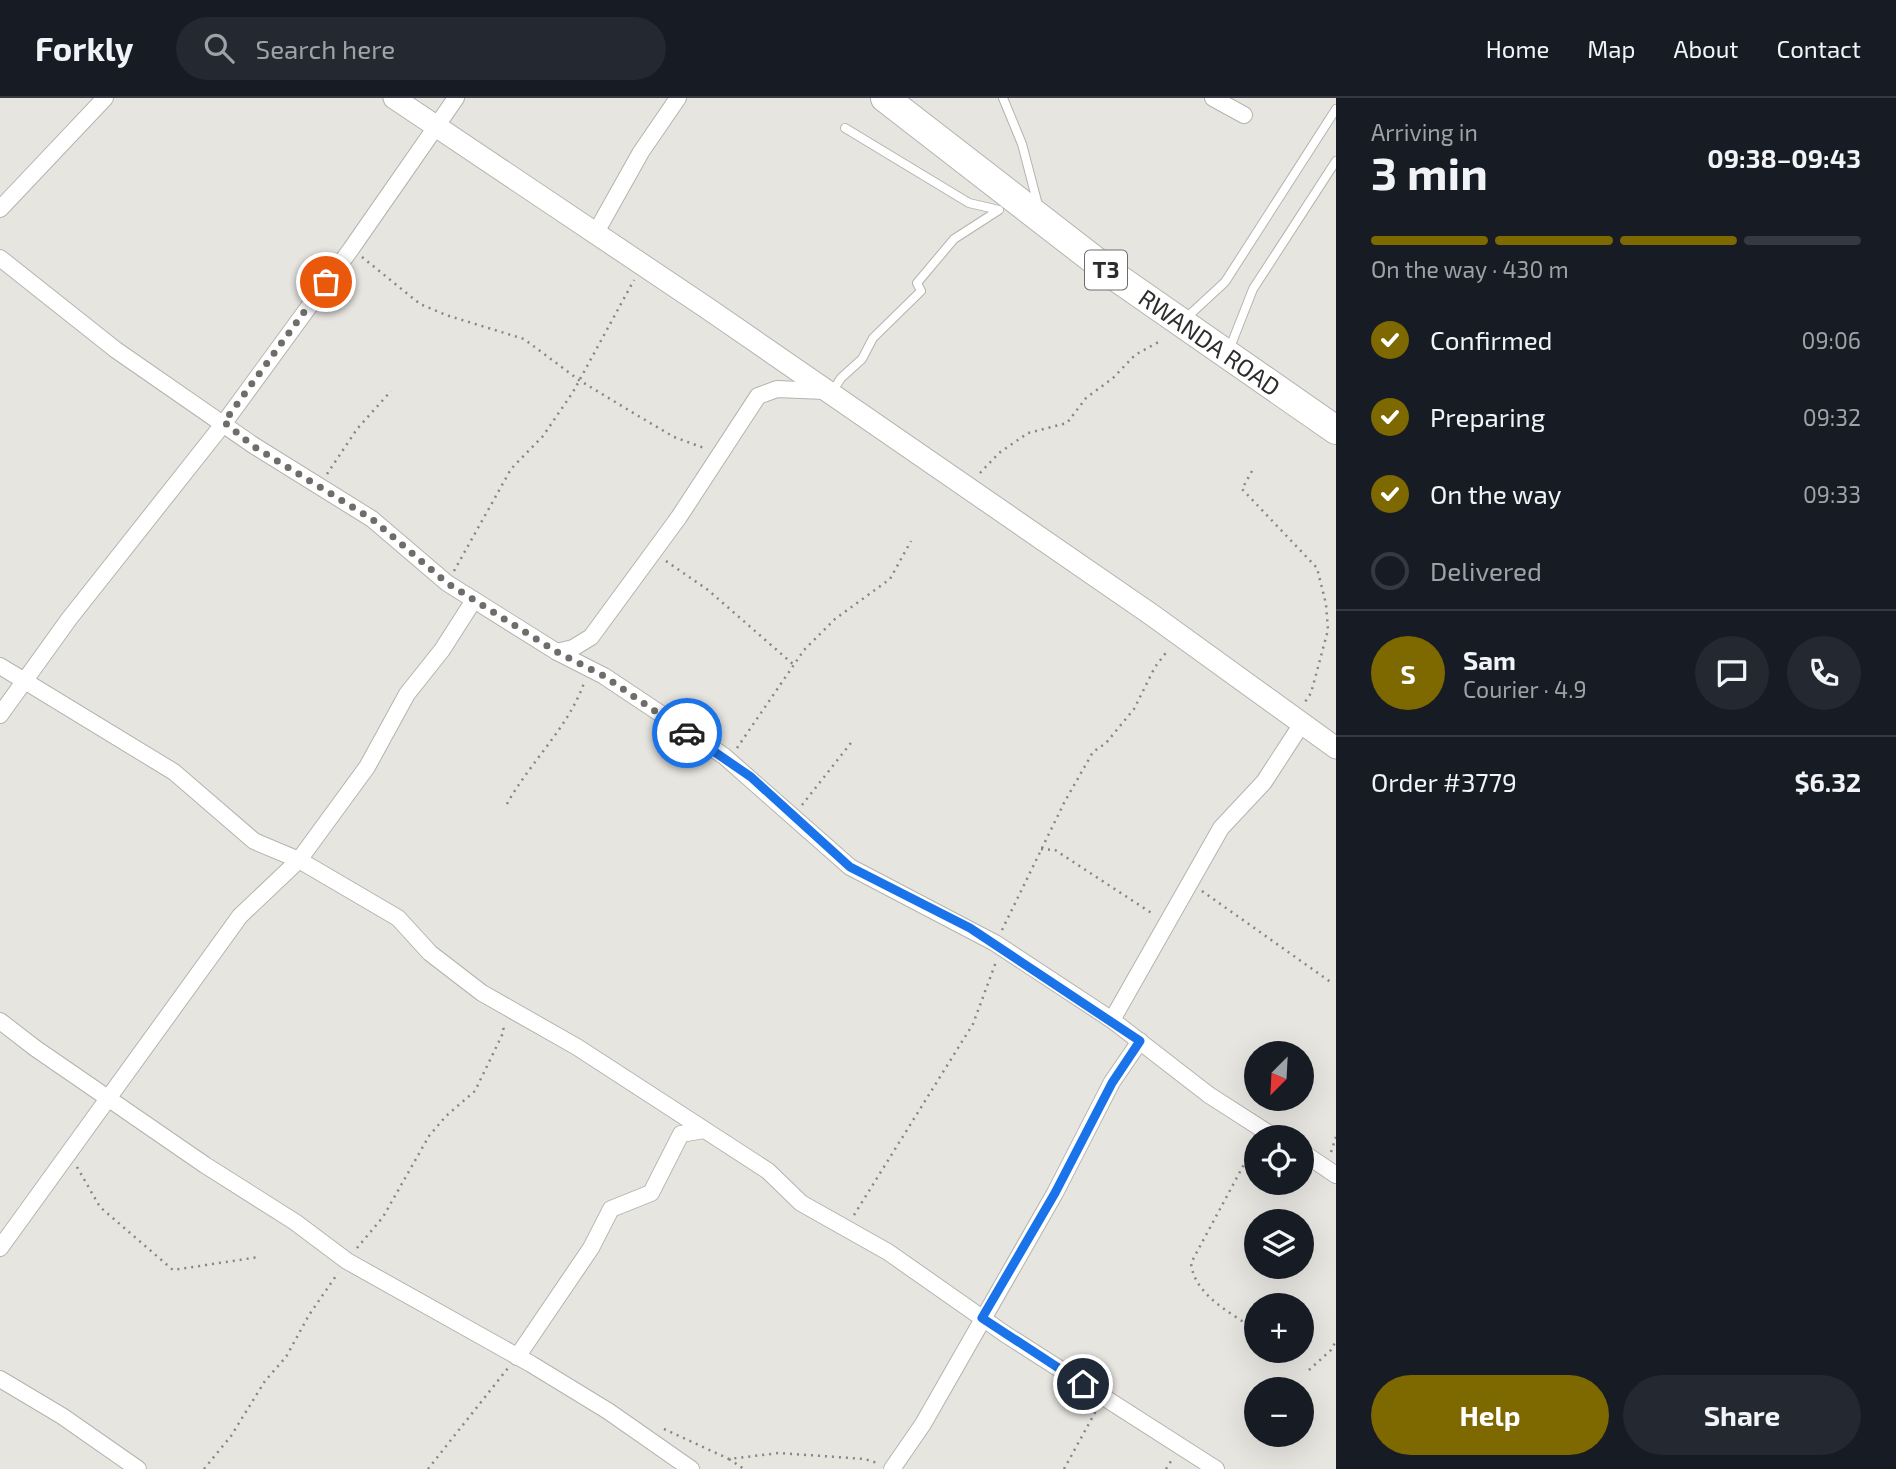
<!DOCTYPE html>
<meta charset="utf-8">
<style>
body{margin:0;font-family:"Exo 2",sans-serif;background:#242831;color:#f1f3f6;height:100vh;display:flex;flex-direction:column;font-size:26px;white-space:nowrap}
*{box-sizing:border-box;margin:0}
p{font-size:23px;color:#9ea1a6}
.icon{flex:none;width:38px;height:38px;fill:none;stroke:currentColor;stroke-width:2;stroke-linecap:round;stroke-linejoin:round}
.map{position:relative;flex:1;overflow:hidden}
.sheet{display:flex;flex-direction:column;background:#171b24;width:560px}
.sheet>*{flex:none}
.needle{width:46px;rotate:204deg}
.buttons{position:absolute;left:1244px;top:943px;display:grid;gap:14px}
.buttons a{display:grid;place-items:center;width:70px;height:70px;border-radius:50%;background:#171b24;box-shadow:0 7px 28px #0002;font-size:35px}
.pin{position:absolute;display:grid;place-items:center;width:60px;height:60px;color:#fff;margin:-30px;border:4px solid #fff;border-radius:50%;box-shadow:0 2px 7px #0007}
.courier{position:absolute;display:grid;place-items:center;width:70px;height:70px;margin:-35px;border:5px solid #1a73e8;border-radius:50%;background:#fff;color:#222;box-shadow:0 2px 9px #0007}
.headline em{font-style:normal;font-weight:700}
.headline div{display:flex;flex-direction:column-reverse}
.headline{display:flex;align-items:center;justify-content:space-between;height:119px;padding:0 35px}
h1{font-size:46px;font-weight:700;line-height:52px}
.bar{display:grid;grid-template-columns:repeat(4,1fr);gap:10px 7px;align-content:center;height:84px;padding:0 35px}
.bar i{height:9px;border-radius:5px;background:#363941}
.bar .selected{background:#7e6800}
.bar p{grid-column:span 4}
.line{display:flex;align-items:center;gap:18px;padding:0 35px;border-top:2px solid #363941}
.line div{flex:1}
.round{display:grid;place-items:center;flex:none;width:74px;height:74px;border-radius:37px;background:#242831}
ol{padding:0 35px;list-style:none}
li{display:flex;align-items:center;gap:21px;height:77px}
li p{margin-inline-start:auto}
li .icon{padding:7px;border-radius:50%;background:#7e6800;color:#fff;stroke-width:4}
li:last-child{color:#9ea1a6}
li i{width:38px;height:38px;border:4px solid #363941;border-radius:50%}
.button{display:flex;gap:14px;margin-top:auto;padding:14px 35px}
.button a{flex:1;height:80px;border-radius:42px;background:#7e6800;color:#fff;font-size:28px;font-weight:700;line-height:80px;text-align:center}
.button a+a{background:#242831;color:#f1f3f6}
header{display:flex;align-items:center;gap:42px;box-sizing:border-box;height:98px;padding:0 35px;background:#171b24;border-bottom:2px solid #363941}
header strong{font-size:33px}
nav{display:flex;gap:38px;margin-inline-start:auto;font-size:24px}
.search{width:490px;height:63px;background:#242831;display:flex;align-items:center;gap:18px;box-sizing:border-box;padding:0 24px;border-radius:38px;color:#9ea1a6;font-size:26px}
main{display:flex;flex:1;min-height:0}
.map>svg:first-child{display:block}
</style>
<header>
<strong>Forkly</strong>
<div class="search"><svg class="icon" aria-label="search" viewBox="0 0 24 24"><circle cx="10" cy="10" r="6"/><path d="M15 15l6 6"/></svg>Search here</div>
<nav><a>Home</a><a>Map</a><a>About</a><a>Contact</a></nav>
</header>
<main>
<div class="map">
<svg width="1336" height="1371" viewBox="0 0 1336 1371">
<rect width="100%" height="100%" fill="#e6e5e0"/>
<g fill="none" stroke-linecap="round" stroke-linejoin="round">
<defs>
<g id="lane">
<path d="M1003 0 1022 46 1038 107"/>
<path d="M1185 221 1225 184 1336 11"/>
<path d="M1229 252 1253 191 1336 63"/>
<path d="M832 294 841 280 862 261 873 240 921 193 917 185 954 141 999 112 969 105 845 30"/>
</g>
<g id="street">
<path d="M1213 0 1244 17"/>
<path d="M0 111 105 0"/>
<path d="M595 136 641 54 678 0"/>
<path d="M0 160 116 252 253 347 372 421 447 485 557 554 604 578 724 658 850 769 995 845 1112 922 1209 997 1276 1040"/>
<path d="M557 554 573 550 591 539 679 419 758 298 777 291 825 293"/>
<path d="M0 568 174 674 254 743 299 762 398 820 430 855 482 895 577 949 768 1073 801 1105 888 1154 1005 1236 1216 1371"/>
<path d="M0 617 69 521 224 325 351 151 456 0"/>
<path d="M1112 922 1221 730 1264 684 1301 627"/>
<path d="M0 923 35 950 205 1067 295 1124 347 1163 531 1266 608 1313 691 1371"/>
<path d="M1302 1054 1336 1077"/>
<path d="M0 1150 240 818 299 762 367 669 407 596 442 552 474 502"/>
<path d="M517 1259 591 1150 611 1111 651 1095 681 1036 704 1032"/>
<path d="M0 1281 62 1318 138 1371"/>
<path d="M892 1371 923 1326 1055 1095 1112 984 1140 943"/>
</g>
<path id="secondary" d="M394 0 707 210 1152 517 1336 650"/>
<path id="highway" d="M885 0 1116 179 1336 332"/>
</defs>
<use href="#lane" stroke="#b4b3ae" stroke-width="10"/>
<use href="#street" stroke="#b4b3ae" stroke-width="18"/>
<use href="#secondary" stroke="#b4b3ae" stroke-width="23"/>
<use href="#highway" stroke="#b4b3ae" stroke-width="30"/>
<g stroke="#878683" stroke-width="2.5" stroke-dasharray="2 5" stroke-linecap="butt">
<path d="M362 159 420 206 446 217 524 241 579 282 635 316 674 339 704 350"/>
<path d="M1252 373 1242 391 1317 470 1326 506 1328 532 1311 595 1305 604"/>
<path d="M980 375 999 355 1028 335 1067 325 1086 300 1113 280 1135 257 1162 242"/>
<path d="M327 376 357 331 391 293"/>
<path d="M666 463 708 492 794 567"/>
<path d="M454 473 511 371 543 338 573 294 634 182"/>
<path d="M737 650 804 552 835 521 890 481 911 443"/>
<path d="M507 706C530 664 568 630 584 585"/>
<path d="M802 707 854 641"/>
<path d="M1041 751 1055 752 1153 816"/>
<path d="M1202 793 1332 885"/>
<path d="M1002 832 1065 703 1093 654 1106 645 1134 611 1155 569 1168 552"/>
<path d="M1331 1054 1336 1039"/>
<path d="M77 1069 100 1109 173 1172 259 1159"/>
<path d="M854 1117 973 926 996 864"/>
<path d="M357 1150 383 1119 429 1038 446 1018 475 993 504 933 502 925"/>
<path d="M1248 1227C1226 1212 1194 1195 1191 1165L1256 1044"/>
<path d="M1309 1272 1331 1252 1336 1243"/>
<path d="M664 1331 729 1361 779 1355 865 1361 877 1365"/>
<path d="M729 1361 744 1371"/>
<path d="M204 1371 231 1338 265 1283 286 1259 309 1217 338 1175"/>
<path d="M428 1371 508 1270"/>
<path d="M1064 1371 1097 1311"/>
<path d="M1166 1371 1173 1360"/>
</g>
<use href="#lane" stroke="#fff" stroke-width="8"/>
<use href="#street" stroke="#fff" stroke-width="16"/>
<use href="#secondary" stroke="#fff" stroke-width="21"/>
<use href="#highway" stroke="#fff" stroke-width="28"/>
</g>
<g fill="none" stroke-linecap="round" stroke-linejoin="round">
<path stroke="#6e6d6a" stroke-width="7" stroke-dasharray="0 12.6" d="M326 184 224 324 253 348 372 421 447 485 557 554 604 578 687 635"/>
<path stroke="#1a73e8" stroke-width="9" d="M687 635 751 679 850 769 970 830 1140 943 1112 985 1055 1095 982 1220 1083 1286"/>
</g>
<g text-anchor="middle" stroke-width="5" stroke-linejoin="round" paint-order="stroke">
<rect fill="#fff" stroke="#6c6c6b" stroke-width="2" x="1085" y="152.5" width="42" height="39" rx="5"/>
<g font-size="23" font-weight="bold" fill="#2d2d2b">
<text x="1106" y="180">T3</text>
</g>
<g font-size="24" fill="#2d2d2b" stroke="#fff">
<text transform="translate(1209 245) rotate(35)" y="8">RWANDA ROAD</text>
</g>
</g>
</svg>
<div class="buttons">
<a><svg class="needle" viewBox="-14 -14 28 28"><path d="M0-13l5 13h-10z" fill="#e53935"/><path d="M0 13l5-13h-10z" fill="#9ea1a6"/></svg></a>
<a><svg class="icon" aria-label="locate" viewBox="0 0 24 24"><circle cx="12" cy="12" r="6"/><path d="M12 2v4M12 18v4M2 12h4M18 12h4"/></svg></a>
<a><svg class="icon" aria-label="layers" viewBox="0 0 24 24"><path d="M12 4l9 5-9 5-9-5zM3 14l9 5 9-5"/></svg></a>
<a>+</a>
<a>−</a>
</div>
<div class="pin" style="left:326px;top:184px;background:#ea580c"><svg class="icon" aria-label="bag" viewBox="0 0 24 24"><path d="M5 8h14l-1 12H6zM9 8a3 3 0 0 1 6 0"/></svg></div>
<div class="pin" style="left:1083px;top:1286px;background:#1f2937"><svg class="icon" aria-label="home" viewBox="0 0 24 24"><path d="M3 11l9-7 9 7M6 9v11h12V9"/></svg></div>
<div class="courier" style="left:687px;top:635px"><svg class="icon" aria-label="car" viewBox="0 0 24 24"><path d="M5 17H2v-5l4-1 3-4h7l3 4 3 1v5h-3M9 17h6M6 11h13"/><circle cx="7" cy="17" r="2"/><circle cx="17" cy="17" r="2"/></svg></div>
</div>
<section class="sheet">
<div class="headline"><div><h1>3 min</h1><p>Arriving in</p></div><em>09:38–09:43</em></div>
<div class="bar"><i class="selected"></i><i class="selected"></i><i class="selected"></i><i></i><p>On the way · 430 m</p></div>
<ol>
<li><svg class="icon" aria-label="check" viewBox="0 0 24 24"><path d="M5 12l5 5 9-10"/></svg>Confirmed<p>09:06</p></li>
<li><svg class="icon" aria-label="check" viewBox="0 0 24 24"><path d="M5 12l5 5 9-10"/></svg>Preparing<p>09:32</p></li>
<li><svg class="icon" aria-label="check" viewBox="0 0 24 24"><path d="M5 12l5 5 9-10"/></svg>On the way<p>09:33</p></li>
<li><i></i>Delivered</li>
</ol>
<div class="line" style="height:126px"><b class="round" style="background:#7e6800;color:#fff">S</b><div><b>Sam</b><p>Courier · 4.9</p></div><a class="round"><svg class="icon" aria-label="chat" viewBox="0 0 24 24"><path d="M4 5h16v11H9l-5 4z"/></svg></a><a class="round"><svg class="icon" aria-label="phone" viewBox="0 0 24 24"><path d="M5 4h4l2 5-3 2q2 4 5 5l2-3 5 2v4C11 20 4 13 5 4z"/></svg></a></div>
<div class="line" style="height:91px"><div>Order #3779</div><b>$6.32</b></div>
<div class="button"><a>Help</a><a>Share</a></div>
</section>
</main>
